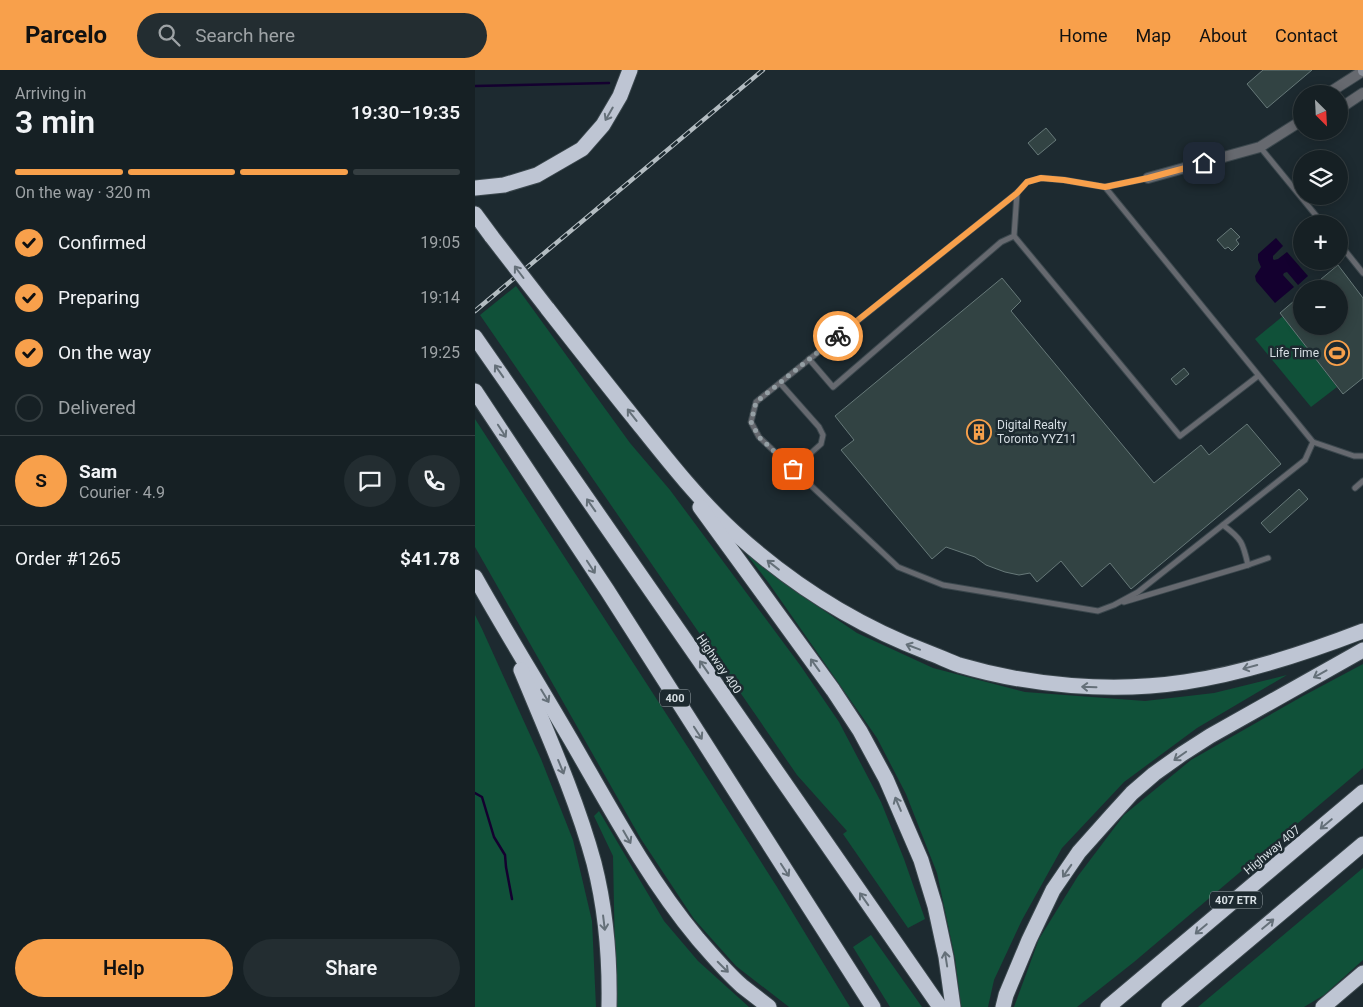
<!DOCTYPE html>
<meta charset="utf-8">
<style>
body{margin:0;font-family:Roboto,sans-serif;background:#232d31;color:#f1f3f6;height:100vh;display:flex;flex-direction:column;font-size:19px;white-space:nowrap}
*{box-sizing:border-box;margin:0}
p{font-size:16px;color:#9ea3a6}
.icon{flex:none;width:28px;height:28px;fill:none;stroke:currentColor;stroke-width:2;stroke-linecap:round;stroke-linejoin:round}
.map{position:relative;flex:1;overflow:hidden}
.drawer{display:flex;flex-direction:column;background:#162024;width:475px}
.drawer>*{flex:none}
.needle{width:32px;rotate:156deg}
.buttons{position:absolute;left:818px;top:15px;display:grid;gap:10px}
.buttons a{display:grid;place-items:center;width:55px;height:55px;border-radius:50%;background:#162024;box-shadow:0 2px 12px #0003,0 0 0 1px #353e41;font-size:25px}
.pin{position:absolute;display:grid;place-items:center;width:42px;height:42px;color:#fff;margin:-21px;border-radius:10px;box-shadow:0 2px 8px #0006}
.courier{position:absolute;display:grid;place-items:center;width:50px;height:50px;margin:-25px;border:4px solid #f8a04b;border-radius:50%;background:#fff;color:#222;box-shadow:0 1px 6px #0007}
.overview em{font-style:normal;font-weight:600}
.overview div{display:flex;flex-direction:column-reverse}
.overview{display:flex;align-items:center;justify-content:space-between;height:85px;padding:0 15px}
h1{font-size:32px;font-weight:600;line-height:38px}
.bar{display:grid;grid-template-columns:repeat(4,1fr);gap:8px 5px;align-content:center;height:60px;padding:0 15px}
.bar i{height:6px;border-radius:4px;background:#353e41}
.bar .selected{background:#f8a04b}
.bar p{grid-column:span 4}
.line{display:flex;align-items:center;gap:12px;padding:0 15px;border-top:1px solid #353e41}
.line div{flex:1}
.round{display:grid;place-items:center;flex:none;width:52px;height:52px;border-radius:26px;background:#232d31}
ol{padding:0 15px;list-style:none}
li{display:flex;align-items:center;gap:15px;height:55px}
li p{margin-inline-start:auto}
li .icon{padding:5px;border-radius:50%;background:#f8a04b;color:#111;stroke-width:4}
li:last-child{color:#9ea3a6}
li i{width:28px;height:28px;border:2px solid #353e41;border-radius:50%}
.button{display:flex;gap:10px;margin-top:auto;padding:10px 15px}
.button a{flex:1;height:58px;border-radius:30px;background:#f8a04b;color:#111;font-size:20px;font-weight:600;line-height:58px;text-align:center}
.button a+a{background:#232d31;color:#f1f3f6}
header{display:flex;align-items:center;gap:30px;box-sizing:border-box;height:70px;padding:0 25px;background:#f8a04b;color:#111}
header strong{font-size:24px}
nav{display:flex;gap:28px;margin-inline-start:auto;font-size:18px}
.search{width:350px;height:45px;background:#232d31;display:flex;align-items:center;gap:12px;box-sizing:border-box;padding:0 18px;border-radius:28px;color:#9ea3a6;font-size:19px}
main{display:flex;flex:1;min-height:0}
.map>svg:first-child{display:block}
</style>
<header>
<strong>Parcelo</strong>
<div class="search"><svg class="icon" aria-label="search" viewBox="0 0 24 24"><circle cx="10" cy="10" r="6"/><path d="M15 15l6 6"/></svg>Search here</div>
<nav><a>Home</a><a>Map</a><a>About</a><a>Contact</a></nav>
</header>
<main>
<section class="drawer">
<div class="overview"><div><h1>3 min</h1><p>Arriving in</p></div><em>19:30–19:35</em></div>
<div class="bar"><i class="selected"></i><i class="selected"></i><i class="selected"></i><i></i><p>On the way · 320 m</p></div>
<ol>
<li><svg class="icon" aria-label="check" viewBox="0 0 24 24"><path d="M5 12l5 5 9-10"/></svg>Confirmed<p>19:05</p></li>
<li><svg class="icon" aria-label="check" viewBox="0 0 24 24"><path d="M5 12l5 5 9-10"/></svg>Preparing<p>19:14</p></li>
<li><svg class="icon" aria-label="check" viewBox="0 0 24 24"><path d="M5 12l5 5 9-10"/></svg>On the way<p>19:25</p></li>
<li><i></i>Delivered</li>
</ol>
<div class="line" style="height:90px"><b class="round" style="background:#f8a04b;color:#111">S</b><div><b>Sam</b><p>Courier · 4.9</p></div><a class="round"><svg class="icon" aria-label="chat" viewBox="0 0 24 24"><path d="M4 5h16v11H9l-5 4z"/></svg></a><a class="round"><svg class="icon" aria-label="phone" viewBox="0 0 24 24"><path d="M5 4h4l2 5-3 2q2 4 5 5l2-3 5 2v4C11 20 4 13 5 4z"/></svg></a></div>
<div class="line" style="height:65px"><div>Order #1265</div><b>$41.78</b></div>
<div class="button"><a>Help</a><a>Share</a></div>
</section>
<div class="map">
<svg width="888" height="937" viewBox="0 0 888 937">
<rect width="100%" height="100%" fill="#1d2a30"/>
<g fill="#105139">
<path d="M41 216 155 373 195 420 325 595 364 652 406 732 429 789 450 849 433 858 368 764 372 761 322 705 5 245Z"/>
<path d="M808 246 862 317 836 337 780 269Z"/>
<path d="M0 349 214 679 302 817 375 937H314L261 896 219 849 166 769 0 477Z"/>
<path d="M263 473 282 491 317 519 382 563 458 598 550 622 670 631 739 623 812 605 722 658 649 712 587 778 547 850 519 910 513 937H487L486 935 480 888 462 803 431 724 402 668 293 512Z"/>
<path d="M0 545 7 559 66 689 98 770 117 851 121 937H0Z"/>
<path d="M888 594V698L659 892 602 937H539L564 869 603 806 649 745 716 690 828 626Z"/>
<path d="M124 741 189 851 223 891 274 937H141L138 786 119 746Z"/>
<path d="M888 798V890L849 925 829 937H723Z"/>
<path d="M396 865 447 937H415L378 877Z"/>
</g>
<path fill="#14002f" d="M801 168 808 176 798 186V189L799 190 803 189 812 182 833 206 823 215 812 202 809 203 808 205 819 217 800 233 781 211 780 206 786 197 783 190V184Z"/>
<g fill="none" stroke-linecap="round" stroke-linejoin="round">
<g stroke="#14002f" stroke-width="2.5">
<path d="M0 16 134 13"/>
<path d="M0 723 7 727 19 767 30 785 31 797 37 829"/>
</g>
</g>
<g fill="#324343" stroke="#677979">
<path d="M788 0H837L792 38 772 14Z"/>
<path d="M571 58 581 70 563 85 553 73Z"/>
<path d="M756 158 765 167 761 170 764 174 757 181 753 177 750 179 742 170Z"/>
<path d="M863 195 888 228V308L868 324 805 243 826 225V256H864V219H834Z"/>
<path d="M527 208 546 231 536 241 679 413 726 375 734 385 772 354 806 394 656 519 635 493 607 517 586 491 562 512 555 503 544 505 530 502 511 495 500 487 471 477 457 489 366 380 379 370 360 346Z"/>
<path d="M709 298 714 304 701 315 696 309Z"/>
<path d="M824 419 833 429 795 463 786 453Z"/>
</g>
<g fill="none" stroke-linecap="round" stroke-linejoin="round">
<defs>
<g id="lane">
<path d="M785 77 848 154"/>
<path d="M630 117 838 372 830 390 663 522 639 535 623 541 468 515 423 497 284 367 276 352 281 332 542 123 552 112 566 108 589 110 630 117 673 108"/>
<path d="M539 166 705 366 783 306"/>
<path d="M864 173 888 203"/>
<path d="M334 289 358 317 526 172 539 166 542 123"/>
<path d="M305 313 344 357 348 365 346 374 318 399"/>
<path d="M838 372 879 386H888"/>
<path d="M880 418 888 411"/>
<path d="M748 455C767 469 768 473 773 495"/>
<path d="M649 532 773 495 793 488"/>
</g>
<g id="street">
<path d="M852 24 888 1"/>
<path d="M864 39 888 23"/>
<path d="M673 108 785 77 826 51"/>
</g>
<path id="secondary" d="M888 0V1"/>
<g id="highway">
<path d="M0 118 29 115 62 105 107 79 128 55 145 26 155 0"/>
<path d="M0 144 17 167"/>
<path d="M72 238C101 275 130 312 159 348 191 388 222 428 259 462 316 514 381 555 452 582 463 586 473 591 484 595 555 616 637 623 710 612 771 603 831 583 888 561"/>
<path d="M0 267 465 937"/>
<path d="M0 321 132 520 398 937"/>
<path d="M225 437 358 620 385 661 411 709 446 790 460 836 471 887 478 937"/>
<path d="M0 507C32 564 67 620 100 677 138 743 174 810 223 869 237 885 251 902 267 916 276 923 285 930 294 937"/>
<path d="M46 600C72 663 101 727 119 793 131 840 135 889 134 937"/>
<path d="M528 937 531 925 554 870 578 820 604 782 637 745 657 723 679 704 707 684 735 666 888 580"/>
<path d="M633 937 888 722"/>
<path d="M694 937 888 774"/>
<path d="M848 937 888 903"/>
</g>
</defs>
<use href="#lane" stroke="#3b474d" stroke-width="7"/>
<use href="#street" stroke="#3b474d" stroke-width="12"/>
<use href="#secondary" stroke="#3b474d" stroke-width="12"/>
<use href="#highway" stroke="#3b474d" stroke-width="17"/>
<use href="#lane" stroke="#66696f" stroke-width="5"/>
<use href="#street" stroke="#66696f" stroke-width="10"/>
<use href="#secondary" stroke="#8a8e97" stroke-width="10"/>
<use href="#highway" stroke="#bec5d3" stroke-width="15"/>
<defs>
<path id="rail" d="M0 241 288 0"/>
</defs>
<use href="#rail" stroke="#b3bcc1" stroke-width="4.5"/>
<use href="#rail" stroke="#1d2a30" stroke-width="2.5" stroke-dasharray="8" stroke-linecap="butt"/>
<defs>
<path id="highway-bridge" d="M17 167 72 238"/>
</defs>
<use href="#highway-bridge" stroke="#3b474d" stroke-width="17" stroke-linecap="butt"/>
<use href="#highway-bridge" stroke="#bec5d3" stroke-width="15"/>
</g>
<defs><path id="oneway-shaft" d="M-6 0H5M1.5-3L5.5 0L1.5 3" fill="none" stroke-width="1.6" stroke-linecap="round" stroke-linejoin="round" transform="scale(1.25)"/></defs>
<g stroke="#657079">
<use href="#oneway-shaft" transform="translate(134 44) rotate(120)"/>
<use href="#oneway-shaft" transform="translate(44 202) rotate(-127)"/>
<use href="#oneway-shaft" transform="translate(24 301) rotate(-125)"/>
<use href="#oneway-shaft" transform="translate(157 345) rotate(-128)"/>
<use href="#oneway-shaft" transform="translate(27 361) rotate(57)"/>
<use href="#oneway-shaft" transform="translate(116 435) rotate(-125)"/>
<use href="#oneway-shaft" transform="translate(298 495) rotate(-142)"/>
<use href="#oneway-shaft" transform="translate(116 497) rotate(57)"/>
<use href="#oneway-shaft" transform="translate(438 577) rotate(-159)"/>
<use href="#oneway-shaft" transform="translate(340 595) rotate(-126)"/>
<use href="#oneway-shaft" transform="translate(229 597) rotate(-125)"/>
<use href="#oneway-shaft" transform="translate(775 597) rotate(165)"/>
<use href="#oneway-shaft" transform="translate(845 604) rotate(151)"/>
<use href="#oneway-shaft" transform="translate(614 617) rotate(-178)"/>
<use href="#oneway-shaft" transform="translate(70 626) rotate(59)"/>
<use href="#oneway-shaft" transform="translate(223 663) rotate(57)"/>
<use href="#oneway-shaft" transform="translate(705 686) rotate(145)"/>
<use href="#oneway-shaft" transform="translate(86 697) rotate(68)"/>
<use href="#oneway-shaft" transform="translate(423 734) rotate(-113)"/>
<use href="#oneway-shaft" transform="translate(851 754) rotate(140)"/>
<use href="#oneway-shaft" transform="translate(152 767) rotate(60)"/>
<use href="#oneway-shaft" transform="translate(310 800) rotate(57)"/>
<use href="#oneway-shaft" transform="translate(592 801) rotate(125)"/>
<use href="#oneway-shaft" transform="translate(389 829) rotate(-125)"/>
<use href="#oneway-shaft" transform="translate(129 853) rotate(83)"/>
<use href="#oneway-shaft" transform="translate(793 854) rotate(-40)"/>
<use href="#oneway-shaft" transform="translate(726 859) rotate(140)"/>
<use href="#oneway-shaft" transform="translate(471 889) rotate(-99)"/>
<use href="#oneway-shaft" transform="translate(248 897) rotate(45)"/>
</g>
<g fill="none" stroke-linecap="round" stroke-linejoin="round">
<path stroke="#959fa4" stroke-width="5" stroke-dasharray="0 9" d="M318 399 284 367 276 352 281 332 363 266"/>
<path stroke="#f8a04b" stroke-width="6" d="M363 266 542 123 552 112 566 108 589 110 630 117 673 108 729 93"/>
</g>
<defs>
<symbol id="stadium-ring" viewBox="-11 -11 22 22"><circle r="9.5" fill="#1d2a30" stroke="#f8a04b" stroke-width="1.5"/><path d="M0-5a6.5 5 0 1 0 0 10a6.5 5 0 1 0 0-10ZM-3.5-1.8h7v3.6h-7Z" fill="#f8a04b"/></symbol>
<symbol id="building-ring" viewBox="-11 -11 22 22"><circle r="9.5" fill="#1d2a30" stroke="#f8a04b" stroke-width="1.5"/><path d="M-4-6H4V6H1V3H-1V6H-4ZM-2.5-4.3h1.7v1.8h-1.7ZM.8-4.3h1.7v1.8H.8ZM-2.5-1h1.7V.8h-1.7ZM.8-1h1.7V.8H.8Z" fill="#f8a04b"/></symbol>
</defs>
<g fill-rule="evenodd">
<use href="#stadium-ring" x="848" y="269" width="28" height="28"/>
<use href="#building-ring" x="490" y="348" width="28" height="28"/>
</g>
<g text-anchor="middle" stroke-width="5" stroke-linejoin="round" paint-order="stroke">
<g fill="#1d2a30" stroke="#9ea8ad" stroke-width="1">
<rect x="185" y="619.5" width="30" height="17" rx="4"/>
<rect x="735" y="821.5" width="52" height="17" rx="4"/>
</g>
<g font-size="11" font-weight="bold" fill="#d6dee3">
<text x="200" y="632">400</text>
<text x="761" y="834">407 ETR</text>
</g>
<g font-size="12" fill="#d6dee3" stroke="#1d2a30" text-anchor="end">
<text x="844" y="287">Life Time</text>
<text x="522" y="359" text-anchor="start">Digital Realty<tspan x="522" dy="14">Toronto YYZ11</tspan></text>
</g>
<g font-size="12" fill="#d6dee3" stroke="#1d2a30">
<text transform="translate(244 594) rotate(55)" y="4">Highway 400</text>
<text transform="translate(797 780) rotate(-40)" y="4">Highway 407</text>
</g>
</g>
</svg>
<div class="buttons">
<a><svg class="needle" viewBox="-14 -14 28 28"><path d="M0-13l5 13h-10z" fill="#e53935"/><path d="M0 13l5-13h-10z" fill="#9ea3a6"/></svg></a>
<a><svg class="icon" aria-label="layers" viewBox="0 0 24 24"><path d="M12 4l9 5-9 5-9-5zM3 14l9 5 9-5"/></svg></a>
<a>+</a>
<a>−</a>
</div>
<div class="pin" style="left:318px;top:399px;background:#ea580c"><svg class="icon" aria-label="bag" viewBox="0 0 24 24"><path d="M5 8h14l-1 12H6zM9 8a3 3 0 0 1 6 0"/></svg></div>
<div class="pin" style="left:729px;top:93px;background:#1f2937"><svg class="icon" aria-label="home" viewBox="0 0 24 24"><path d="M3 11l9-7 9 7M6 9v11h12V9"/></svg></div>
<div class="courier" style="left:363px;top:266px"><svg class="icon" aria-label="bike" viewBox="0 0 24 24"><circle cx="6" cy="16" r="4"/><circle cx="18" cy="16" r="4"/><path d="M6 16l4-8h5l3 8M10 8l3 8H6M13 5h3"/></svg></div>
</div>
</main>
